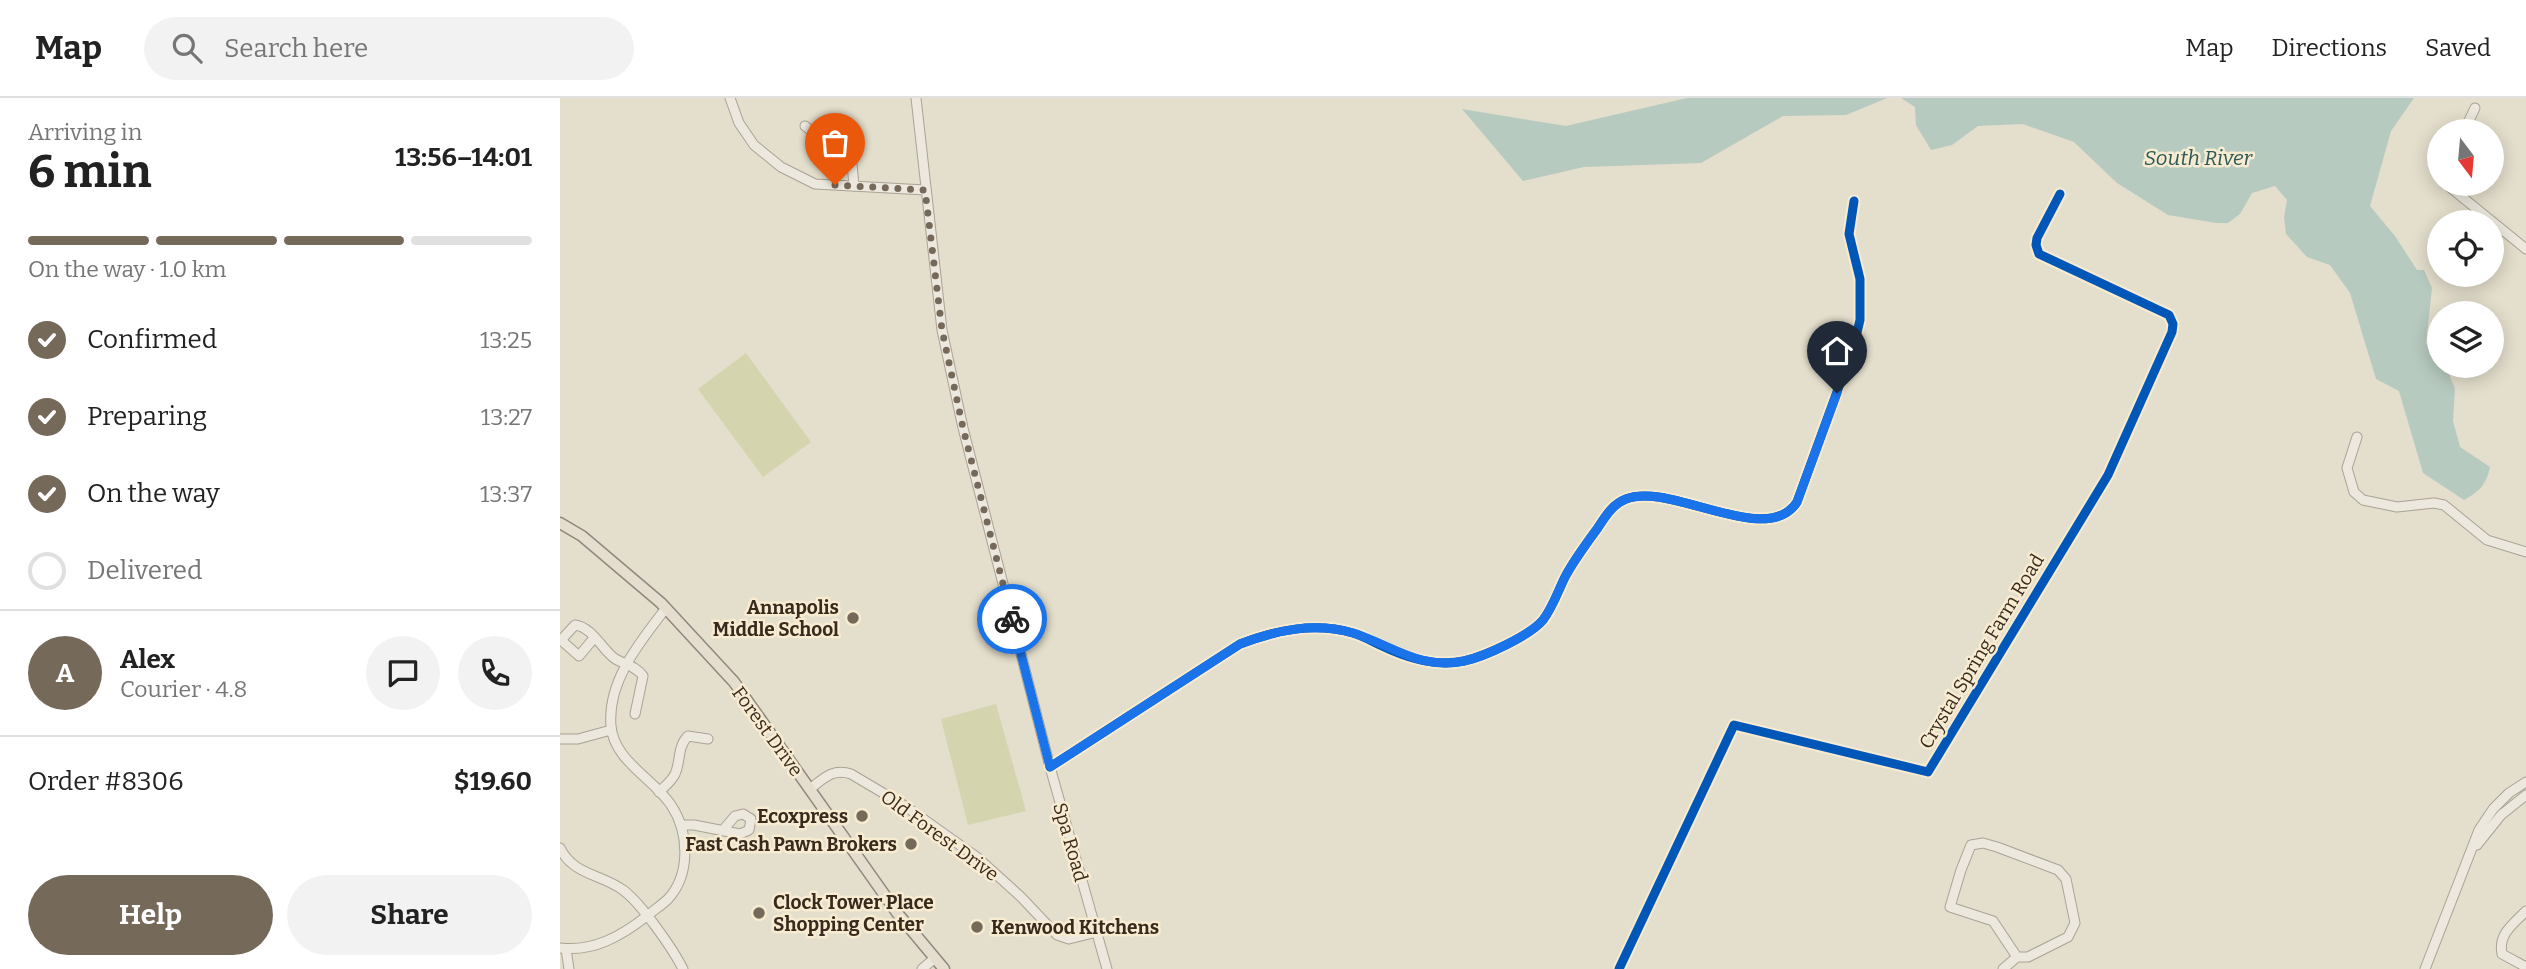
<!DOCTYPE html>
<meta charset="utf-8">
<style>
body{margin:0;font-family:Bitter,serif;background:#f2f2f2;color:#222;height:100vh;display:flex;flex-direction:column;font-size:26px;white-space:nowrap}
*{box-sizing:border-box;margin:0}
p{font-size:23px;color:#767676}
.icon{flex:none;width:38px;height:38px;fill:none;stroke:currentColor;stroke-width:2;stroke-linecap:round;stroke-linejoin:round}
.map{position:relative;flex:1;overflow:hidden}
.drawer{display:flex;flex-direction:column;background:#fff;width:560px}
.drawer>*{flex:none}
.needle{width:46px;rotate:164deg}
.controls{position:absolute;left:1867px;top:21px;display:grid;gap:14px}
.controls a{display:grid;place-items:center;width:77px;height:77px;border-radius:50%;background:#fff;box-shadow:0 4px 18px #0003;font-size:35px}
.pin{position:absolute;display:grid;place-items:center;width:60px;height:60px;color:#fff;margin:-72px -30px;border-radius:50% 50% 50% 0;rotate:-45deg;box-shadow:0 0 7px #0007}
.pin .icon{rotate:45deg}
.courier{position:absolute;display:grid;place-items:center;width:70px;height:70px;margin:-35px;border:5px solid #1a73e8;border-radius:50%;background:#fff;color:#222;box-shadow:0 2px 9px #0007}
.head em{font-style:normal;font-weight:700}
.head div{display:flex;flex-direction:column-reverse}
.head{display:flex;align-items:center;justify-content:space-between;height:119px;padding:0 28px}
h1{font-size:46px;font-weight:700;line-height:52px}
.bar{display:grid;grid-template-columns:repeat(4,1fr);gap:10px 7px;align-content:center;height:84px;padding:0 28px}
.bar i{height:9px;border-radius:5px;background:#e0e0e0}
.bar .active{background:#75695a}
.bar p{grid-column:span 4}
.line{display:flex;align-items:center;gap:18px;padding:0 28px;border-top:2px solid #e0e0e0}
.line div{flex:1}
.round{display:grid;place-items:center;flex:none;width:74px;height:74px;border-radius:37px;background:#f2f2f2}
ol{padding:0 28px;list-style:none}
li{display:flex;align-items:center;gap:21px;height:77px}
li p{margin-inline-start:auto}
li .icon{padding:7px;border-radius:50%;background:#75695a;color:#fff;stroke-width:4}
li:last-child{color:#767676}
li i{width:38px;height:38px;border:4px solid #e0e0e0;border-radius:50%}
.button{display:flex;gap:14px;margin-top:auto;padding:14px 28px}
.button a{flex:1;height:80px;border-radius:42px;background:#75695a;color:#fff;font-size:28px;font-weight:700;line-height:80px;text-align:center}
.button a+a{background:#f2f2f2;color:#222}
header{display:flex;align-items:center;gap:42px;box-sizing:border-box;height:98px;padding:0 35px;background:#fff;border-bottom:2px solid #e0e0e0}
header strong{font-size:33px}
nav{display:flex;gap:38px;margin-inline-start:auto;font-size:24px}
.search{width:490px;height:63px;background:#f2f2f2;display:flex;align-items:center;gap:18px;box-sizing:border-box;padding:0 24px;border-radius:38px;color:#767676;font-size:26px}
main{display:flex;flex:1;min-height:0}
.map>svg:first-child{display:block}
</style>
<header>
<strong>Map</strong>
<div class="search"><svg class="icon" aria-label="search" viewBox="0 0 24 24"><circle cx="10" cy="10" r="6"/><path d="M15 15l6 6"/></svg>Search here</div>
<nav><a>Map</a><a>Directions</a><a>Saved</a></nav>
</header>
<main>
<section class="drawer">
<div class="head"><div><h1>6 min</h1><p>Arriving in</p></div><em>13:56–14:01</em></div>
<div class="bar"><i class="active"></i><i class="active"></i><i class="active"></i><i></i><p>On the way · 1.0 km</p></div>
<ol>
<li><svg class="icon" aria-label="check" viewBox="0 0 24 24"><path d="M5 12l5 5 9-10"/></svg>Confirmed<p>13:25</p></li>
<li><svg class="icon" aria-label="check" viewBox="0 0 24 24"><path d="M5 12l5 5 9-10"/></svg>Preparing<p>13:27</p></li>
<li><svg class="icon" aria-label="check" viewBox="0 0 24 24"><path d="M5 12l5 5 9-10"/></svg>On the way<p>13:37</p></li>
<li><i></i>Delivered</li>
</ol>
<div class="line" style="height:126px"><b class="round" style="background:#75695a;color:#fff">A</b><div><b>Alex</b><p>Courier · 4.8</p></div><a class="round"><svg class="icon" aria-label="chat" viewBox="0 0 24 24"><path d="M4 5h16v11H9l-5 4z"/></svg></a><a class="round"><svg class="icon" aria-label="phone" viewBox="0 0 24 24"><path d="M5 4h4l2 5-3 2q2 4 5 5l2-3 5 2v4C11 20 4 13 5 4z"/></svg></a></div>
<div class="line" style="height:91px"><div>Order #8306</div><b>$19.60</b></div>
<div class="button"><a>Help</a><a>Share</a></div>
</section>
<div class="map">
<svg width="1966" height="871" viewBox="0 0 1966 871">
<rect width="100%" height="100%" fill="#e4decc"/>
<g fill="#d4d5ae">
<path d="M186 255 251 344 203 379 138 291Z"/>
<path d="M436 606 466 713 408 727 381 621Z"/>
</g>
<g fill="#b7cabf">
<path d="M1127 0H1327L1286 17 1223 18 1141 65 1024 69 963 83 902 11 1006 28Z"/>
<path d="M1341 0H1854L1831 33 1810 108 1835 138 1857 172H1864L1872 190 1866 246 1879 258 1880 268H1886L1895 291 1893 323 1900 349 1930 369C1926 387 1920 393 1904 402L1863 375 1839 293 1816 281 1790 195 1770 167 1747 159 1726 136 1724 119 1727 102 1715 88 1692 95 1680 116 1668 125H1656L1608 117 1557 85 1514 44 1463 26 1418 28 1392 47 1371 52 1356 27 1355 9Z"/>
</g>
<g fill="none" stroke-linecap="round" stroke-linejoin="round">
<defs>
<g id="minor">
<path d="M170 0 179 25 194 47 221 69 255 86 365 92"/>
<path d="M356 0 382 232 403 330 490 669 547 871"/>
<path d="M245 28 292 66 294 88"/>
<path d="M1904 33 1915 10"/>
<path d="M1886 86 1966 151"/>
<path d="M1797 339 1787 370 1794 394 1803 402 1837 409 1874 405 1884 407 1927 442 1966 454"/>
<path d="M34 540 19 558 1 542 15 527C32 529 42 551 54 560 65 567 76 568 83 578L75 616"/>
<path d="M0 641H18L51 632"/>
<path d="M490 669 680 546C717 532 754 524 793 535 803 538 813 544 822 548 847 560 877 569 904 563 925 558 970 538 983 522 993 509 998 493 1005 479 1014 462 1026 446 1037 431 1045 419 1052 406 1066 401 1110 383 1207 451 1237 404L1294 247 1300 222V181L1289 136 1294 103"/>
<path d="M250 691C264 680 273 670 291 676L345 708 418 760 461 799 497 837 509 841 537 834"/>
<path d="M99 694C105 688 111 684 115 676 121 663 117 649 128 638L148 641"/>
<path d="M121 727H134L180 736 189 732 191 721 183 716 175 718 163 732"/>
<path d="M1917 747 1941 717 1966 697"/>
<path d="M0 750C13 777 41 776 63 792 81 805 113 851 123 871"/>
<path d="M1966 813C1953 826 1938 836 1942 856L1966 869"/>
<path d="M0 850C34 854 61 838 87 818 94 812 102 807 108 801 131 776 129 734 111 707 93 680 54 663 51 628 47 583 80 544 106 510"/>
<path d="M6 851 9 871"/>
<path d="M362 871 375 860"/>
<path d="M1059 871 1174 627 1368 674 1548 377 1612 234 1613 226 1609 217 1479 156 1476 147 1477 140 1500 96"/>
<path d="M1443 871 1457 859H1468L1508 839 1515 825 1506 781 1498 772 1437 749 1423 745 1411 747 1401 772 1390 809 1433 823 1457 859"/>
<path d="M1865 871 1919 732 1933 711 1949 695 1966 684"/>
</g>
<path id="major" d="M0 425 22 438 101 505 174 584 338 816 384 871"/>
</defs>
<use href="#minor" stroke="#aaa295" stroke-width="11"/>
<use href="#major" stroke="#8f887c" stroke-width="13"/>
<use href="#minor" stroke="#ece8de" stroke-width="9"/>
<use href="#major" stroke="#e5decf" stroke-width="10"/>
<defs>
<g id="cycleway">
<path d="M490 669 680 546C717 532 754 524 793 535 803 538 813 544 822 548 847 560 877 569 904 563 925 558 970 538 983 522 993 509 998 493 1005 479 1014 462 1026 446 1037 431 1045 419 1052 406 1066 401 1110 383 1207 451 1237 404L1294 247 1300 222V181L1289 136 1294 103"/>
<path d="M1059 871 1174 627 1368 674 1548 377 1612 234 1613 226 1609 217 1479 156 1476 147 1477 140 1500 96"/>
</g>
</defs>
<use href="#cycleway" stroke="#f7ecd2" stroke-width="13"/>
<use href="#cycleway" stroke="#0057b8" stroke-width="9"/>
</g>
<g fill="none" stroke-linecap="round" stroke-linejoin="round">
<path stroke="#75695a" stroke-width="7" stroke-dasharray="0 12.6" d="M275 87 365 92 382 232 403 330 452 521"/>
<path stroke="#1a73e8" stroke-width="9" d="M452 521 490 669 680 546C716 532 754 524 793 535 832 547 859 572 904 563 925 559 970 537 983 522 993 509 998 493 1005 479 1014 462 1026 446 1037 431 1045 419 1053 406 1066 401 1109 383 1208 451 1237 404L1277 295"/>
</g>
<g fill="#75695a" stroke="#f7ecd2" stroke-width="2.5">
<circle cx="293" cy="520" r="7"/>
<circle cx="302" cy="718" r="7"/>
<circle cx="351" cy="746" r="7"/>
<circle cx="199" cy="815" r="7"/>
<circle cx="417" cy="829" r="7"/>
</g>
<g text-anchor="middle" stroke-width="5" stroke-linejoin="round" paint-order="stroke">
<g font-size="19" font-weight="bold" fill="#392a1d" stroke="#f7ecd2" text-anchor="end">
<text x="279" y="516">Annapolis<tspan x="279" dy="22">Middle School</tspan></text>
<text x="288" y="725">Ecoxpress</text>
<text x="337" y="753">Fast Cash Pawn Brokers</text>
<text x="213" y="811" text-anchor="start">Clock Tower Place<tspan x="213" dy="22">Shopping Center</tspan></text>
<text x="431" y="836" text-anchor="start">Kenwood Kitchens</text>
</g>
<g font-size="19" fill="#392a1d" stroke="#f7ecd2">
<text transform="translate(1421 553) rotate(-59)" y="7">Crystal Spring Farm Road</text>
<text transform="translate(208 633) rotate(54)" y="7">Forest Drive</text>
<text transform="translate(380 737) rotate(36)" y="7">Old Forest Drive</text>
<text transform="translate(511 744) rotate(74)" y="7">Spa Road</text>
</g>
<g font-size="21" font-style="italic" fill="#2c5956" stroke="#f7ecd2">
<text x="1638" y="67">South River</text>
</g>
</g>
</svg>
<div class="controls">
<a><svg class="needle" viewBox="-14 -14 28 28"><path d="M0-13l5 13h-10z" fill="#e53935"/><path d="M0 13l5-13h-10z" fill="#767676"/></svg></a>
<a><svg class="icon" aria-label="locate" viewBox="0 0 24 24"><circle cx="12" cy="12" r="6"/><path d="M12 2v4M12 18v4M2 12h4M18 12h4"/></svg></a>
<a><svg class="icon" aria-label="layers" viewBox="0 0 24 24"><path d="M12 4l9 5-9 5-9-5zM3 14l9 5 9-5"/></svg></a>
</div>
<div class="pin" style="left:275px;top:87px;background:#ea580c"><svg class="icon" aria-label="bag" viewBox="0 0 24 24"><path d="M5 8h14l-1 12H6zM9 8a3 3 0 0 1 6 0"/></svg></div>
<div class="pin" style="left:1277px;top:295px;background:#1f2937"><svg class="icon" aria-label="home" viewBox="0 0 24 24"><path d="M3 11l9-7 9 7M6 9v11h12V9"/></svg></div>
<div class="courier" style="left:452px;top:521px"><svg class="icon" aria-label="bike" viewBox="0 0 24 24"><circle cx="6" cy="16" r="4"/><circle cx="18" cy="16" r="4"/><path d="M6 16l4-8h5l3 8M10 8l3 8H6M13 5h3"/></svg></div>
</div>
</main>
